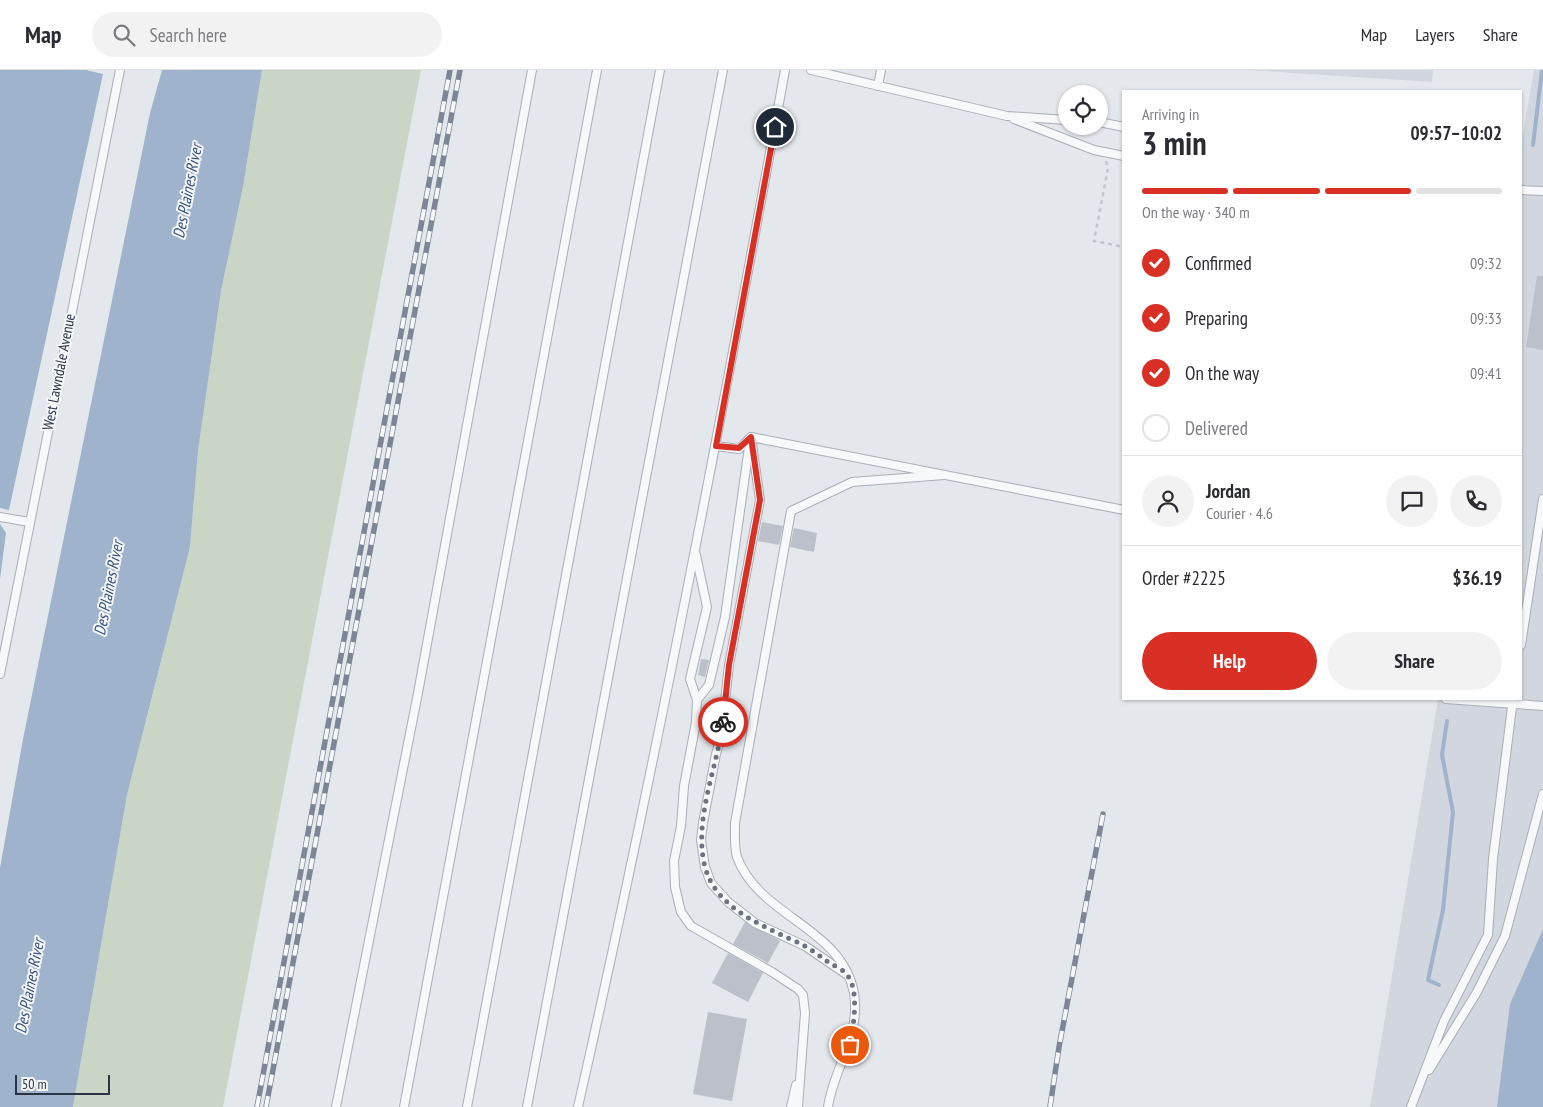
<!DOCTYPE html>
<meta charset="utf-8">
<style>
body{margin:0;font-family:"PT Sans Narrow",sans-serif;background:#f2f2f3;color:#2b2b33;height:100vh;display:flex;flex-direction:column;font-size:19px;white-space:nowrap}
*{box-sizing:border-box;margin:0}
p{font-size:16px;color:#7c7c81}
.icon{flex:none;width:28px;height:28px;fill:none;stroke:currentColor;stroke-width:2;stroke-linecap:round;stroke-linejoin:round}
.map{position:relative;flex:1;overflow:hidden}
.details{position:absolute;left:1122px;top:20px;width:400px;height:610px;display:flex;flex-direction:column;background:#fff;border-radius:0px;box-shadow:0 1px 4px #0004}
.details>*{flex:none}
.tools{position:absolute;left:1058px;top:15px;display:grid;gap:10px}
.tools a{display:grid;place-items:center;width:50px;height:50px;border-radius:50%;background:#fff;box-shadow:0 1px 4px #0004;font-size:25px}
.scale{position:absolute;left:15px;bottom:12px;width:95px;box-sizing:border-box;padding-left:5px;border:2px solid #2b3445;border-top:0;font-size:14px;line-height:18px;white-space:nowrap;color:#2b3445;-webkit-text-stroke:4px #f4f6f9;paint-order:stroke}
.pin{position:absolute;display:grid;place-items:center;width:42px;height:42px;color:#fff;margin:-21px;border:2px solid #fff;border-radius:50%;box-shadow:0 1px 5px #0007}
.courier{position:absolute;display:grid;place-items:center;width:50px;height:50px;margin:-25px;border:4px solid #d93025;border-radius:50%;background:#fff;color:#222;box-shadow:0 1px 6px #0007}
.overview em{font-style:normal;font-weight:700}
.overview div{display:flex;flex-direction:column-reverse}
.overview{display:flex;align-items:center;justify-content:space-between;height:85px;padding:0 20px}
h1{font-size:32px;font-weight:700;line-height:38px}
.bar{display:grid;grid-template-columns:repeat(4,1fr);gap:8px 5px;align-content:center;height:60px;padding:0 20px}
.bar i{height:6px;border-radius:4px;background:#e1e1e2}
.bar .on{background:#d93025}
.bar p{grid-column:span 4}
.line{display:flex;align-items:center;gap:12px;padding:0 20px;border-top:1px solid #e1e1e2}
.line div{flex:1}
.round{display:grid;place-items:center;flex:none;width:52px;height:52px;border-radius:26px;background:#f2f2f3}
ol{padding:0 20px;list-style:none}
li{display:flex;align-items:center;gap:15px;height:55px}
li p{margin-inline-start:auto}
li .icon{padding:5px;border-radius:50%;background:#d93025;color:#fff;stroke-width:4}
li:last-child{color:#7c7c81}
li i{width:28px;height:28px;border:2px solid #e1e1e2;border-radius:50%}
.cta{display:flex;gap:10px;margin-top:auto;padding:10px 20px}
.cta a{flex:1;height:58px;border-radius:30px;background:#d93025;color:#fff;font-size:20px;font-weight:700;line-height:58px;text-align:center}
.cta a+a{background:#f2f2f3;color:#2b2b33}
header{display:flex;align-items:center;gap:30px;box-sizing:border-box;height:70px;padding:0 25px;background:#fff;border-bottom:1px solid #e1e1e2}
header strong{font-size:24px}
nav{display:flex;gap:28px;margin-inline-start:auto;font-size:18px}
.search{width:350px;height:45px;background:#f2f2f3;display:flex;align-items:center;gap:12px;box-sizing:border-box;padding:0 18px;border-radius:28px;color:#7c7c81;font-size:19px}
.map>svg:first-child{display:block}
</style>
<header>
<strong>Map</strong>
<div class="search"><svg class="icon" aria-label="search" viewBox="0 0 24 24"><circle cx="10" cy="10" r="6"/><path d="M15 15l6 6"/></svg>Search here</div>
<nav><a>Map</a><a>Layers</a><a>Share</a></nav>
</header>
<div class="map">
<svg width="1543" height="1037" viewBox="0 0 1543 1037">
<rect width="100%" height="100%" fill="#e4e7ec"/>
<g fill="#d2d6de">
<path d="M1247 0H1433L1432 12Z"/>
<path d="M1534 0H1543V1037H1370L1438 629H1521V75Z"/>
</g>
<path fill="#c9d6c5" d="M262 0H421L223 1037H73L127 725 190 477 198 381 221 221 243 117Z"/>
<g fill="#9fb4cc">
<path d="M0 0H86L103 4 9 440 0 438Z"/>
<path d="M162 0H262L243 117 221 221 198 381 190 477 127 725 73 1037H0V798L23 669 150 43Z"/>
<path d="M0 454 6 463 0 509Z"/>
<path d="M1543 859V1037H1497L1510 934Z"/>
</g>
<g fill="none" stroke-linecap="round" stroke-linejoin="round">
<g stroke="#9fb4cc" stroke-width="4">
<path d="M1533 75 1542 0"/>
<path d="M1439 915 1428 910 1443 840 1453 742 1442 685 1447 651"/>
</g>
</g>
<g fill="#bbc0ca">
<path d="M1537 206H1543V280L1526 277Z"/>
<path d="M762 452 783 456 779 475 758 471Z"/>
<path d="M794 458 817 463 814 482 790 477Z"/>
<path d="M701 589 709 590 705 607 698 605Z"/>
<path d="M745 852 780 871 768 893 733 874Z"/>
<path d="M728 883 763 903 748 932 712 913Z"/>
<path d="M708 942 747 949 732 1031 693 1024Z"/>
</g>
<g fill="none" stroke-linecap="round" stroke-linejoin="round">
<defs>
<g id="lane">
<path d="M811 0 1007 46 1066 50"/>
<path d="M878 16 881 0"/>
<path d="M1014 49 1094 80 1124 86"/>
<path d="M1099 52 1124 57"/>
<path d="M1521 120 1543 121"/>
<path d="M751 367 760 430 729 595 721 666 716 684 703 753 701 770 705 797 711 813 728 832 755 853 805 876 846 904"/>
<path d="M716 376 739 379 751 367 1124 440"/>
<path d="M0 447 29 452"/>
<path d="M696 485 707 537 690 609 697 630 696 652 684 716 681 756 674 791 675 817 681 842 691 856 772 902 798 919 803 925 805 943 798 1037"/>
<path d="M1521 575 1543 429"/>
<path d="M0 604 120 0"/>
<path d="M1446 629 1543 636"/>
<path d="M697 630 709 615 725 547 749 377"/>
<path d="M1429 1000 1477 922 1505 866 1543 724"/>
<path d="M336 1037 418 623 532 0"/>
<path d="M404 1037 597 0"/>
<path d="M467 1037 660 0"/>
<path d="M527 1037 723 0"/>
<path d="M578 1037C656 693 722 347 785 0"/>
<path d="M791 1037 796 1015"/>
<path d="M828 1037C834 997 861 966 854 923 842 857 759 847 737 787 734 777 735 763 735 753L791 441 852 412 944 405"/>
<path d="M1411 1037 1444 951 1488 865 1493 789 1513 629"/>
</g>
</defs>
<use href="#lane" stroke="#a9aeb7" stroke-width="10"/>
<path stroke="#c2c5cb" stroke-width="2.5" stroke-dasharray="4 4" stroke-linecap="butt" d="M1106 91 1108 98 1094 171 1124 177"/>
<use href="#lane" stroke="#f7f8fa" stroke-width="8"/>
<defs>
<g id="rail">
<path d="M257 1037 450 0"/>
<path d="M266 1037 460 0"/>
<path d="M1050 1037 1059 977 1103 744"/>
</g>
</defs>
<use href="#rail" stroke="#7d8696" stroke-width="5.5"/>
<use href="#rail" stroke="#f4f6f9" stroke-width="4" stroke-dasharray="11" stroke-linecap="butt"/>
</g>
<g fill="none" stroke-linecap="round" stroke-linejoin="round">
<path stroke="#6c737f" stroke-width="5" stroke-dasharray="0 9" d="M723 652C717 699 693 750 705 797 717 841 767 857 803 875 812 880 820 886 828 892 834 896 843 899 847 905 860 920 853 957 850 975"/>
<path stroke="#d93025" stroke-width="6" d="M723 652 729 595 760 430 751 367 739 378 716 376 775 57"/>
</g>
<g text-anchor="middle" stroke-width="4" stroke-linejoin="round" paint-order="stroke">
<g font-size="15" fill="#2b3445" stroke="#f4f6f9">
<text transform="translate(59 302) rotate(-79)" y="5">West Lawndale Avenue</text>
</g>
<g font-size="16" font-style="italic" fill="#34527a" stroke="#f4f6f9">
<text transform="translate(187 121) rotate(-79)" y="6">Des Plaines River</text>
<text transform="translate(108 518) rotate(-79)" y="6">Des Plaines River</text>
<text transform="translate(29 916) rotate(-79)" y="6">Des Plaines River</text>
</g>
</g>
</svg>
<div class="tools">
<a><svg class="icon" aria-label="locate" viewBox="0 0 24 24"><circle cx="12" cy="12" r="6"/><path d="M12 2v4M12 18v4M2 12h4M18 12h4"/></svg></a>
</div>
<div class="scale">50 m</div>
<div class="pin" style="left:850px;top:975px;background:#ea580c"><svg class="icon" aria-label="bag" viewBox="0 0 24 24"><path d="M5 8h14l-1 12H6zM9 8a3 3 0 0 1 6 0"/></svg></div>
<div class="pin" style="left:775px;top:57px;background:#1f2937"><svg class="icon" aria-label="home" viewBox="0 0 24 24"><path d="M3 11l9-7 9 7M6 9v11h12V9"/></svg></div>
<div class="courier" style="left:723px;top:652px"><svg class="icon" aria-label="bike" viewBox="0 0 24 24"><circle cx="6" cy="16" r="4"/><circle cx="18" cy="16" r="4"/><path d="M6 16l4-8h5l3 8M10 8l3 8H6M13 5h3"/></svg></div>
<section class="details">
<div class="overview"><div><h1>3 min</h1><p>Arriving in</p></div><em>09:57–10:02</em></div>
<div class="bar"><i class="on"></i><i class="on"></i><i class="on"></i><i></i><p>On the way · 340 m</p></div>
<ol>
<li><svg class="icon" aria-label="check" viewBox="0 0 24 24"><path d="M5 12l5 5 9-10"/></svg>Confirmed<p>09:32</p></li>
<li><svg class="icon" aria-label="check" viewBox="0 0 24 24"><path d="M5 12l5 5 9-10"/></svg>Preparing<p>09:33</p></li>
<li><svg class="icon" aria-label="check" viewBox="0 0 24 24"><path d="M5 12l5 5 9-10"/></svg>On the way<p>09:41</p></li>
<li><i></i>Delivered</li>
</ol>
<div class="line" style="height:90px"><a class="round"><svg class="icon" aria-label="person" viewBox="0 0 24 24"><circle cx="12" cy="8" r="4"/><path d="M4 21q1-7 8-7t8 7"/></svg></a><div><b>Jordan</b><p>Courier · 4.6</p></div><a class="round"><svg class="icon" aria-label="chat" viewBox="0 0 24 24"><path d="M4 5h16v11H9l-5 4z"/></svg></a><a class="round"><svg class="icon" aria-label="phone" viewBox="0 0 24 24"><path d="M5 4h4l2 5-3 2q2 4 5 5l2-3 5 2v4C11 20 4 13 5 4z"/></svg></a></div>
<div class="line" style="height:65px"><div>Order #2225</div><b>$36.19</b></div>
<div class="cta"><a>Help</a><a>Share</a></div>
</section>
</div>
